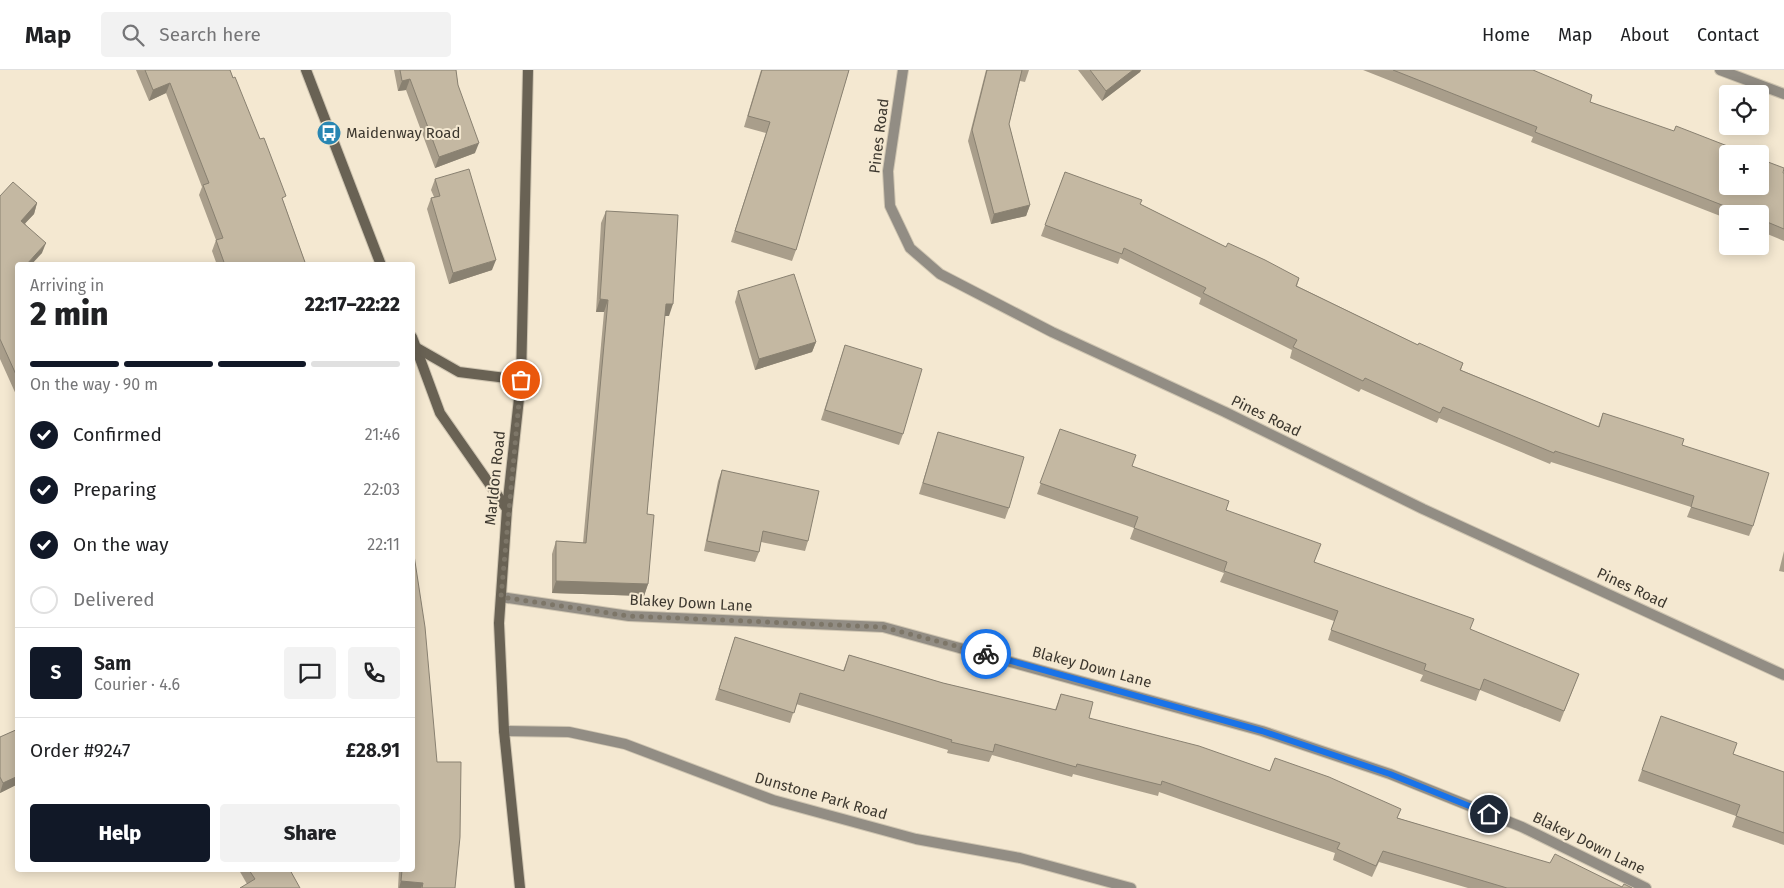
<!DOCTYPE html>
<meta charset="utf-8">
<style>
body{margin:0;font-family:"Fira Sans",sans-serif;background:#f2f2f2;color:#202124;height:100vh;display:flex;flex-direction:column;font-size:19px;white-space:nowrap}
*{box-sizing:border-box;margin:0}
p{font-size:16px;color:#757577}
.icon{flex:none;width:28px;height:28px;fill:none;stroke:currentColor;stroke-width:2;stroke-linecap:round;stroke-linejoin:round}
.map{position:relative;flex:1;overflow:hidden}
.side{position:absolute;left:15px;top:192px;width:400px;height:610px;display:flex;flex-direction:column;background:#fff;border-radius:5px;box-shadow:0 2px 12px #0003}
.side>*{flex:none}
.controls{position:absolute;left:1719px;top:15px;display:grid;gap:10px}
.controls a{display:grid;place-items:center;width:50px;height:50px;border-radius:5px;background:#fff;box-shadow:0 2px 12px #0003;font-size:25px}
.pin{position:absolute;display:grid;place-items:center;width:42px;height:42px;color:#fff;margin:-21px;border:2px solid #fff;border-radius:50%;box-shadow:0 1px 5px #0007}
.courier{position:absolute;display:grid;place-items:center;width:50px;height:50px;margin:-25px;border:4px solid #1a73e8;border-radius:50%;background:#fff;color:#222;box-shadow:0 1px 6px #0007}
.summary em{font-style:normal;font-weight:800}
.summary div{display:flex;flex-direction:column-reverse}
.summary{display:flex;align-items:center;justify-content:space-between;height:85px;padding:0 15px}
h1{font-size:32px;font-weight:800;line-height:38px}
.bar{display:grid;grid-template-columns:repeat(4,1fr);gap:8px 5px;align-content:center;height:60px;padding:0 15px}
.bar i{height:6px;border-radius:4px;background:#e0e0e0}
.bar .active{background:#111827}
.bar p{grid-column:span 4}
.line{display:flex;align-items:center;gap:12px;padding:0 15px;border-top:1px solid #e0e0e0}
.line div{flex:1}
.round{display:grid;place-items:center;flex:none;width:52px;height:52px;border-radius:5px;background:#f2f2f2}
ol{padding:0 15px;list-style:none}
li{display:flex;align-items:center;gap:15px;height:55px}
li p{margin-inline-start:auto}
li .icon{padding:5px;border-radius:50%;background:#111827;color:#fff;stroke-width:4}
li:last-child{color:#757577}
li i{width:28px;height:28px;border:2px solid #e0e0e0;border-radius:50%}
.primary-button{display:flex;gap:10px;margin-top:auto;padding:10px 15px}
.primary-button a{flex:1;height:58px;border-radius:5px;background:#111827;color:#fff;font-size:20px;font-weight:800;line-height:58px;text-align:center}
.primary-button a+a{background:#f2f2f2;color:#202124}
header{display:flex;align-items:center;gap:30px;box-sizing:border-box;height:70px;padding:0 25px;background:#fff;border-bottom:1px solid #e0e0e0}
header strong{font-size:24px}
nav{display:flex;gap:28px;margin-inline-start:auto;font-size:18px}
.search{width:350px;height:45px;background:#f2f2f2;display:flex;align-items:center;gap:12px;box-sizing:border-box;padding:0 18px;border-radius:5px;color:#757577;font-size:19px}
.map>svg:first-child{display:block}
</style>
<header>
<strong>Map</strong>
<div class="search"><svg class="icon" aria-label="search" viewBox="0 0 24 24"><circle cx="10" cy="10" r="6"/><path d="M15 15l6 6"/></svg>Search here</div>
<nav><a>Home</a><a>Map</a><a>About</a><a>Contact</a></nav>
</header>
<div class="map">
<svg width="1784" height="818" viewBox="0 0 1784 818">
<rect width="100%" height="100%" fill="#f4e8d1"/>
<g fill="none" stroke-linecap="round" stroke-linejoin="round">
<defs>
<g id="street">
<path d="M903 0 888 101 890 136 910 178 940 204 1052 262 1225 342 1423 439 1784 605"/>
<path d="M1720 0 1784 24"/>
<path d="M501 527 629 546 883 557 1262 661 1390 704 1522 757 1646 818"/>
<path d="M504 661 569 662 625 674 773 730 916 769 1020 788 1131 818"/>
</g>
<g id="secondary">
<path d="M306 0 381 195"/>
<path d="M412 267 440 343 507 439"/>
<path d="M417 278 459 302 521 310"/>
<path d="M520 818 504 661 499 553 507 439 521 310 528 0"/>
</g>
</defs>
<use href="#street" stroke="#cfc5b1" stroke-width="12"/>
<use href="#secondary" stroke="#cfc5b1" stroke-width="12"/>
<use href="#street" stroke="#928d84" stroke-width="10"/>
<use href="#secondary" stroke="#696254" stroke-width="10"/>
</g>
<g fill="#a99e8b">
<path d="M136 0H230L284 133 306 195H217L212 181 216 170 199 125 202 117 166 23 149 31Z"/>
<path d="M394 0H456L458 15 475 83 435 98 406 20 398 21Z"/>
<path d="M761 0H849L796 180 792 191 731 172 766 63 744 57Z"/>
<path d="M985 0H1029L1025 12 1020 11 1009 54 1030 135 1026 146 991 154 968 71 986 0Z"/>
<path d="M1078 0H1141L1140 2 1102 31Z"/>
<path d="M1363 0H1533L1590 32 1784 103V171L1760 161V144H1728V149L1531 72 1533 67Z"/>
<path d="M1065 102 1140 134 1226 177 1299 208 1297 216 1418 275 1463 293 1461 300 1598 357 1603 343 1682 375 1753 456 1749 466 1687 447 1691 437 1551 392 1550 394 1439 348 1437 353 1361 319 1359 322 1290 288 1292 280 1199 234 1201 228 1120 188 1118 194 1041 166Z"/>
<path d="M435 109 492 200 449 214 427 139 431 128 434 127 431 120Z"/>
<path d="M0 126 37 133 34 144 25 153 42 183 18 195V329L0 289Z"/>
<path d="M606 141 669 246H665L647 444 648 514 644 526 552 523V484L556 471 583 473 604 242H596L601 153Z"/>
<path d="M738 221 816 272 812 282 755 300 735 232Z"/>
<path d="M845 275 903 364 899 375 821 350Z"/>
<path d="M1060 359 1132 396 1226 440 1314 492 1470 559 1575 614 1560 652 1480 620 1476 631 1420 611 1423 605 1328 570 1334 551 1220 512 1224 503 1130 469 1134 458 1037 424Z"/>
<path d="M938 362 1009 438 1005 449 919 424Z"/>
<path d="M722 400 808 471 805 481 761 472 759 482 755 492 704 481 718 411Z"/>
<path d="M1784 481V502L1779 501Z"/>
<path d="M735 567 843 601 849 585 943 613 1055 640 1061 624 1089 648 1398 748 1622 817 1632 818H1468L1379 792 1372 807 1333 790 1335 783 1159 722 1158 726 1073 704 1072 707 992 685 989 692 947 683 948 680 796 634 790 653 715 630Z"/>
<path d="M1661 646 1733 684 1784 702V775L1732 757 1736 746 1638 711Z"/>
<path d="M18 659V714L0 723V667Z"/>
<path d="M437 692 455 818H398L399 800H412Z"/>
<path d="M239 800H290L247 814Z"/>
</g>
<g fill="#898171">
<path d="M1133 0H1141L1140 2 1102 31 1106 21Z"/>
<path d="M410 9 406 20 398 21 402 11Z"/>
<path d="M170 13 166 23 149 31 153 20Z"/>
<path d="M479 73 475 83 435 98 439 87Z"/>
<path d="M37 133 34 144 18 161 21 151Z"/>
<path d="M1030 135 1026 146 991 154 994 144Z"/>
<path d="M46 173 42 183 31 195H26Z"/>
<path d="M496 190 492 200 449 214 453 203Z"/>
<path d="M600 229 608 230 604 242H596Z"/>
<path d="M666 234H673L669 246H661Z"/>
<path d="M816 272 812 282 755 300 759 289Z"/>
<path d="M556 511 648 514 644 526 552 523Z"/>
<path d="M18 706V714L0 723 3 713Z"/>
<path d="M401 811 423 813 421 818H399Z"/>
</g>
<g fill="#c4b8a2" stroke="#898171">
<path d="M145 0H230L233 8 235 7 260 69 264 68 286 126 282 128 306 195H225L216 170 223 168 203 115 209 113 170 13 153 20Z"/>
<path d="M400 0H456L458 15 479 73 439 87 410 9 402 11Z"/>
<path d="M762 0H849L796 180 735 161 770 52 748 46Z"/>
<path d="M987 0H1022L1009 54 1030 135 994 144 972 60Z"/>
<path d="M1090 0H1133L1106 21Z"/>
<path d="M1393 0H1533L1592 25 1590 32 1674 61 1676 56 1748 84H1728V116H1760V89L1784 98 1783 103H1784V159L1760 149V144H1745L1571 76 1535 62 1537 57Z"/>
<path d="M469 99 496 190 453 203 431 128 440 126 435 109Z"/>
<path d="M1065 102 1142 130 1140 134 1226 177 1228 173 1265 190 1299 208 1296 216 1418 275 1419 273 1463 293 1460 300 1599 357 1603 343 1684 369 1682 375 1769 403 1753 456 1691 437 1694 426 1555 381 1554 383 1443 337 1440 343 1365 308 1363 311 1293 277 1297 270 1203 223 1206 218 1124 178 1122 184 1045 155Z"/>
<path d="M13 112 37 133 21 151 46 173 26 195H18V309L0 269V126Z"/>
<path d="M606 141 678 145 673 234H666L647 444 654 445 648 514 556 511V471L586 473 608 230 600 229Z"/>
<path d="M794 204 816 272 759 289 738 221Z"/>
<path d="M845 275 922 299 903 364 825 340Z"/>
<path d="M1060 359 1136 385 1132 396 1229 431 1226 440 1321 474 1314 492 1474 549 1470 559 1579 604 1564 641 1484 609 1480 620 1424 600 1426 594 1331 560 1338 541 1224 501 1227 492 1134 458 1138 447 1040 413Z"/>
<path d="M938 362 1024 387 1009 438 923 413Z"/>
<path d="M722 400 819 421 808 471 763 461 759 482 707 471Z"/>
<path d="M412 472 425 557 437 692H461L460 767 455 818H422L423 813 401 811 402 800H412Z"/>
<path d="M735 567 844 601 849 585 943 613 1056 640 1061 624 1093 632 1089 648 1199 676 1270 701 1275 688 1329 707 1401 739 1397 748 1550 793 1555 784 1622 817 1624 814 1632 818H1507L1383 781 1376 796 1337 779 1340 773 1162 711 1161 715 1077 694 1076 697 995 674 993 682 951 672 952 670 800 623 794 643 719 619Z"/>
<path d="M1661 646 1737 673 1733 684 1784 702V763L1736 746 1740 735 1642 700Z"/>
<path d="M18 659V706L3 713 0 707V667Z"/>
<path d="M249 800H290L300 818H240L255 809Z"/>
</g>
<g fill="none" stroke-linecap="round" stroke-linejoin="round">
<path stroke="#7d7668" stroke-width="5" stroke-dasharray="0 9" d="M521 310 501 527 629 546 883 557 986 584"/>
<path stroke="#1a73e8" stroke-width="6" d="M986 584 1262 661 1390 704 1489 744"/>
</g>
<defs>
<symbol id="bus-disc" viewBox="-11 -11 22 22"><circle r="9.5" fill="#2886b2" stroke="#f4e8d1"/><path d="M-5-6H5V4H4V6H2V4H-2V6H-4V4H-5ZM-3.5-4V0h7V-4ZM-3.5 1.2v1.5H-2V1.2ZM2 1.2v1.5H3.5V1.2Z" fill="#fff"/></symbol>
</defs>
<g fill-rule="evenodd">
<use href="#bus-disc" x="315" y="49" width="28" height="28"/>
</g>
<g text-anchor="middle" stroke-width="4" stroke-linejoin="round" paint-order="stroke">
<g font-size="15" fill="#3d382f" stroke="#f4e8d1" text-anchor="start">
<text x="346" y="68">Maidenway Road</text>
</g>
<g font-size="15" fill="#3d382f" stroke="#f4e8d1">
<text transform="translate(879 66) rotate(-83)" y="5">Pines Road</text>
<text transform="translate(1266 346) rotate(26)" y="5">Pines Road</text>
<text transform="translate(495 408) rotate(-84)" y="5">Marldon Road</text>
<text transform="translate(1632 518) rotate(25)" y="5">Pines Road</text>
<text transform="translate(691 533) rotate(3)" y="5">Blakey Down Lane</text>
<text transform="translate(1092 597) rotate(15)" y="5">Blakey Down Lane</text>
<text transform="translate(821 726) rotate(16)" y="5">Dunstone Park Road</text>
<text transform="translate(1589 773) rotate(26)" y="5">Blakey Down Lane</text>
</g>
</g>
</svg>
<div class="controls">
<a><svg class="icon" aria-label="locate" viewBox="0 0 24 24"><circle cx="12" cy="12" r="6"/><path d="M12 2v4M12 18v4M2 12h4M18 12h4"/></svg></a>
<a>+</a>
<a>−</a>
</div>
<div class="pin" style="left:521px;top:310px;background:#ea580c"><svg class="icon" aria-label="bag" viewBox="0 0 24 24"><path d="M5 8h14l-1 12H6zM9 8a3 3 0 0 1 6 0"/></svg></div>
<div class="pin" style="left:1489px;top:744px;background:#1f2937"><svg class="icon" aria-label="home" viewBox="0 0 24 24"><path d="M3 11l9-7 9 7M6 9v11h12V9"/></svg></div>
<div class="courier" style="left:986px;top:584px"><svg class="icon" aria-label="bike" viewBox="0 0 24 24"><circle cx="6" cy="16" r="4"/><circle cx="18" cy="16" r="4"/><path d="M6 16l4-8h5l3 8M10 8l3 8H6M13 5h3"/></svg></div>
<section class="side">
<div class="summary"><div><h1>2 min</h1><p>Arriving in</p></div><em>22:17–22:22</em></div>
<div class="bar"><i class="active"></i><i class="active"></i><i class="active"></i><i></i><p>On the way · 90 m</p></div>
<ol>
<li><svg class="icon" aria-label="check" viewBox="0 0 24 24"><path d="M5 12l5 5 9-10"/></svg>Confirmed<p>21:46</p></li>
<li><svg class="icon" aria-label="check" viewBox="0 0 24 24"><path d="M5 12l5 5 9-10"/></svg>Preparing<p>22:03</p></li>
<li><svg class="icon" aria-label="check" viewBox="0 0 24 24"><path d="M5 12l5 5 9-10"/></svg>On the way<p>22:11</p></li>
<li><i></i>Delivered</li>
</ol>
<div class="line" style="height:90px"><b class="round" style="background:#111827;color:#fff">S</b><div><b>Sam</b><p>Courier · 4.6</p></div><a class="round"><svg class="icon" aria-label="chat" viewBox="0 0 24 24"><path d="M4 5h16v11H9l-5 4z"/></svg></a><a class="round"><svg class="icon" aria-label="phone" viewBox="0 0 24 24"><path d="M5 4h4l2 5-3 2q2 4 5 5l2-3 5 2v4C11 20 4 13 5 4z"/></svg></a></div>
<div class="line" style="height:65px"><div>Order #9247</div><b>£28.91</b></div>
<div class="primary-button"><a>Help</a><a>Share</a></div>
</section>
</div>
